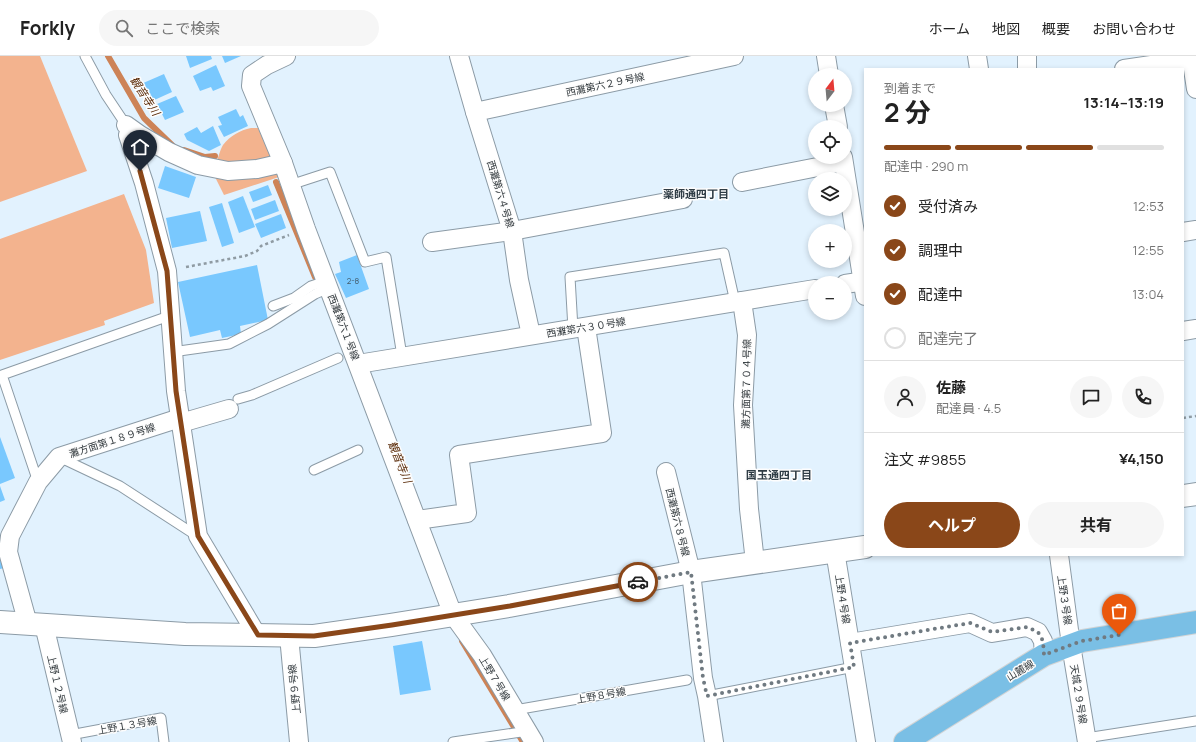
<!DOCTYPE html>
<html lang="ja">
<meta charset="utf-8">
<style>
body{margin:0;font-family:Manrope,"Noto Sans JP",sans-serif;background:#f6f6f6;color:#222;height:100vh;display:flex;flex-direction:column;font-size:15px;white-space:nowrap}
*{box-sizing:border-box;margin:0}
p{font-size:13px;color:#767676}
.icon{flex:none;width:22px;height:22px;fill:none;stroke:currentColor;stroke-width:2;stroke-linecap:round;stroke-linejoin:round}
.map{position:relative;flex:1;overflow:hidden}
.panel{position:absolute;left:864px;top:12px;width:320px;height:488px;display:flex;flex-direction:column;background:#fff;border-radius:0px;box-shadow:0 2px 6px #0003}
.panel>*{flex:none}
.needle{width:26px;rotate:16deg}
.buttons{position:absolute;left:808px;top:12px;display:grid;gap:8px}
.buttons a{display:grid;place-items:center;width:44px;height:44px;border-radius:50%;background:#fff;box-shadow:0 2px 6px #0003;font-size:20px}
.pin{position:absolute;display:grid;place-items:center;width:34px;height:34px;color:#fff;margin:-41px -17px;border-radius:50% 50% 50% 0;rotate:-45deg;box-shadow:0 0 4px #0007}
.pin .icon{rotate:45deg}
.courier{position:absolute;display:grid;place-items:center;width:40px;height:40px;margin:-20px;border:3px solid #8a4719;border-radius:50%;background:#fff;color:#222;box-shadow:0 1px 5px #0007}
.overview em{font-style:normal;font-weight:700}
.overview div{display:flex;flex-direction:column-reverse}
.overview{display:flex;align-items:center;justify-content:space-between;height:68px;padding:0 20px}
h1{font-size:26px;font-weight:700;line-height:30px}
.bar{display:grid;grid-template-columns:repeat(4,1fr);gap:6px 4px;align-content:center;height:48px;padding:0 20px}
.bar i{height:5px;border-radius:3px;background:#e0e0e0}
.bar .current{background:#8a4719}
.bar p{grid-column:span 4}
.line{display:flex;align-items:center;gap:10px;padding:0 20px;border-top:1px solid #e0e0e0}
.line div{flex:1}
.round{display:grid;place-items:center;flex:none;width:42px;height:42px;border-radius:21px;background:#f6f6f6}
ol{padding:0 20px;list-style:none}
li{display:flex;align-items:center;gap:12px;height:44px}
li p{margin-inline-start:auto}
li .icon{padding:4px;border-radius:50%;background:#8a4719;color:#fff;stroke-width:4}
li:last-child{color:#767676}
li i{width:22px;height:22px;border:2px solid #e0e0e0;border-radius:50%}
.action{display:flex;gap:8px;margin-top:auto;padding:8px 20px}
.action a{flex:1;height:46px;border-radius:24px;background:#8a4719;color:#fff;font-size:16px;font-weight:700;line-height:46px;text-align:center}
.action a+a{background:#f6f6f6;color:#222}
header{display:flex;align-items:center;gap:24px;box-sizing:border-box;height:56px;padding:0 20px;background:#fff;border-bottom:1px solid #e0e0e0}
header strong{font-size:19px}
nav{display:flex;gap:22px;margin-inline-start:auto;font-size:14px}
.search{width:280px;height:36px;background:#f6f6f6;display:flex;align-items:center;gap:10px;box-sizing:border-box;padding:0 14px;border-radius:22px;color:#767676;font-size:15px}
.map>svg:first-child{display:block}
</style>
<header>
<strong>Forkly</strong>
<div class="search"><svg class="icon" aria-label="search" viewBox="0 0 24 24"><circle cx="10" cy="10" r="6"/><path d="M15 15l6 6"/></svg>ここで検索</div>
<nav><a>ホーム</a><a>地図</a><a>概要</a><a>お問い合わせ</a></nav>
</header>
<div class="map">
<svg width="1196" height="686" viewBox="0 0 1196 686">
<rect width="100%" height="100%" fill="#e2f2fe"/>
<g fill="#f3b38e">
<path d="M0 0H40L87 115 0 146Z"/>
<path d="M251 72H258L272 104 216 108C218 102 220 94 223 89 230 80 240 74 251 72Z"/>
<path d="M276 113 279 121 224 139 214 119Z"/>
<path d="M124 138 146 194 154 247 104 265 105 269 0 304V183Z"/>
</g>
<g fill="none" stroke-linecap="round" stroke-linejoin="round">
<g stroke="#cd8357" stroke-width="6">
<path d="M108 0 144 62 173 90"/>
<path d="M184 94 205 101 215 100"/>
<path d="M276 126 315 221"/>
<path d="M462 585 523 686"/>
</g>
</g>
<g fill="#79c8fe">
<path d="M186 0H211L212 3 190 12Z"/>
<path d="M222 0H241L225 7Z"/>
<path d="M216 9 225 30 213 35 211 31 200 35 193 20Z"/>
<path d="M164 18 172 36 150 46 141 28Z"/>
<path d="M176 40 184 56 165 64 157 48Z"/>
<path d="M236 53 240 61 243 59 248 70 224 81 218 70 222 69 218 61Z"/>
<path d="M213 70 221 89 209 95 187 84 184 78 197 71 201 77Z"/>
<path d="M165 110 196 121 189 142 158 132Z"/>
<path d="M268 129 272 139 253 146 249 136Z"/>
<path d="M243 140 255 171 239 177 228 146Z"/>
<path d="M275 144 279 155 255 164 251 153Z"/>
<path d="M222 147 234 187 222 191 209 151Z"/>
<path d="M200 155 207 185 172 192 166 162Z"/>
<path d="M281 158 286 172 261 182 255 168Z"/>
<path d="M357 199 369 233 346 242 335 218 341 216 339 206Z"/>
<path d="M257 209 268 264 240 270 241 278 222 282 220 274 190 281 178 226Z"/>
<path d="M0 381 15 422 0 428Z"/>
<path d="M0 430 5 444 0 446Z"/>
<path d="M0 500 4 512 0 513Z"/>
<path d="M422 585 431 634 400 639 393 590Z"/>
</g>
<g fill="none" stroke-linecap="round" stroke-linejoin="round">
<defs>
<g id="service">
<path d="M85 0 106 39 126 69 127 71"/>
<path d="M290 129 330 116 365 206 386 201 402 300"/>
<path d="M273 250 294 242 311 230 326 225"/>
<path d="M573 273 570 221 724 197 735 246"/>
<path d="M172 296 229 288 268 268 315 238 329 232"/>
<path d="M238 343 252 339 338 302"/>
<path d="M61 402 120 430 197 480"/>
<path d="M314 414 358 394"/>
<path d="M38 426 2 319 169 260"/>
<path d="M707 640 854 611"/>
<path d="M515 654 687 624"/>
<path d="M70 679 161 662 164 686"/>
<path d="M1086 682 1196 665"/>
<path d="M453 686 528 675"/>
</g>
<g id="minor">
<path d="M286 0 267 9 252 19 251 30 283 107 306 173 453 559 482 599 534 686"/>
<path d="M459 0 475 56 512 175 519 224 531 279"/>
<path d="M826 0 829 19"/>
<path d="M977 0 979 13"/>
<path d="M1027 0V13"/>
<path d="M1191 0 1196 33"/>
<path d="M1124 13 1191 3"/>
<path d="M834 49 838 71"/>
<path d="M475 56 734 0"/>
<path d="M126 69 140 79 169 96 198 109 228 115 257 113 283 107"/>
<path d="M128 79 144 127 167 215 176 335 198 480 257 579"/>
<path d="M843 101 865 240"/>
<path d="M742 126 843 106"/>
<path d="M1183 176 1196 174"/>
<path d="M432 186 512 175 683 143"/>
<path d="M845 228 865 225"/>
<path d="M742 245 747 279 743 349 749 453 755 506"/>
<path d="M1183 275 1196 273"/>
<path d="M358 308 815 233"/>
<path d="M181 367 229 353"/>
<path d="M666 416 691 516 703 622 707 640 714 686"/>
<path d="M417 464 467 457 459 399 602 377 586 271"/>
<path d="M835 495 866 686"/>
<path d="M1059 499 1071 589 1087 686"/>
<path d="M28 568 8 496 10 480 38 426 59 401 180 362"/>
<path d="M44 569 72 686"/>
<path d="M289 580 299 686"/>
<path d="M850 587 970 567 992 577 1027 571 1038 576 1043 585 1044 599"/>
</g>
<g id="tertiary">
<path d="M1183 440 1196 438"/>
<path d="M0 566 185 578 314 580 391 569 509 550 691 516 865 491"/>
</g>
<path id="primary" d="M905 686 1044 599 1082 585 1196 566"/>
</defs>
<use href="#service" stroke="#8c9ba6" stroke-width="11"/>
<use href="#minor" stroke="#8c9ba6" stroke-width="20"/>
<use href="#tertiary" stroke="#8c9ba6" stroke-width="24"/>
<use href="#primary" stroke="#d2d4d5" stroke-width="24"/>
<g stroke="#8f9ba3" stroke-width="2.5" stroke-dasharray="3 3" stroke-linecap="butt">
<path d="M186 211 245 200 257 195 261 190 289 179"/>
<path d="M1183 362 1196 360"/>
</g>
<use href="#service" stroke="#fff" stroke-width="9"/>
<use href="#minor" stroke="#fff" stroke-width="18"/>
<use href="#tertiary" stroke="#fff" stroke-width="22"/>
<use href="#primary" stroke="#7abfe5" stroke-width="22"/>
</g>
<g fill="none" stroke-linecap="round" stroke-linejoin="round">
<path stroke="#707a81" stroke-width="4" stroke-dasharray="0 7.2" d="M638 526 691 516 703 622 707 640 854 611 850 587 970 567 992 576 1027 571 1038 576 1043 585 1044 599 1082 585 1119 579"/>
<path stroke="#8a4719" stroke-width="5" d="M140 115 167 215 176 335 198 480 258 579 314 580 392 569 510 550 638 526"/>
</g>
<g text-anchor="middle" stroke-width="3" stroke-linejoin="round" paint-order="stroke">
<g font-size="8" fill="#445e6e">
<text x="353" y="228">2-8</text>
</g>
<g font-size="10" fill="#333a3e" stroke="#fdfdfd">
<text transform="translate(605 28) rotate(-12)" y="4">西灘第六２９号線</text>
<text transform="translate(501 138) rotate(73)" y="4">西灘第六４号線</text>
<text transform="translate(344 271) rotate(69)" y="4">西灘第六１号線</text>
<text transform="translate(586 271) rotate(-9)" y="4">西灘第六３０号線</text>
<text transform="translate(746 328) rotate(-89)" y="4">灘方面第７０４号線</text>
<text transform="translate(112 384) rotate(-18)" y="4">灘方面第１８９号線</text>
<text transform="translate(678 466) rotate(76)" y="4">西灘第六８号線</text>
<text transform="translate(843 543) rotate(81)" y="4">上野４号線</text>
<text transform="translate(1065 544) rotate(82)" y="4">上野３号線</text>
<text transform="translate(1020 614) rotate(-31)" y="4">山麓線</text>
<text transform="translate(495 622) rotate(59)" y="4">上野７号線</text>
<text transform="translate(58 628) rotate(77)" y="4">上野１２号線</text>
<text transform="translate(294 633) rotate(-96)" y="4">上野９号線</text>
<text transform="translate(1079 638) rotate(81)" y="4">天城２９号線</text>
<text transform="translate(601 639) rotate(-10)" y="4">上野８号線</text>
<text transform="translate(127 669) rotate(-10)" y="4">上野１３号線</text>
</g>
<g font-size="11" font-style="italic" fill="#582805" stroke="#fdfdfd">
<text transform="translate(145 40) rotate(57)" y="4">観音寺川</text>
<text transform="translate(400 406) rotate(68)" y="4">観音寺川</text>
</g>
<g font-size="11" font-weight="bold" fill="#2f3c45" stroke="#fdfdfd">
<text x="696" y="142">薬師通四丁目</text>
<text x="779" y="423">国玉通四丁目</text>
</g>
</g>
</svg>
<div class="buttons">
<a><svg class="needle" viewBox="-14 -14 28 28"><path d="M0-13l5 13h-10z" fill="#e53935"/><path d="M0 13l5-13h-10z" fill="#767676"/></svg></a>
<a><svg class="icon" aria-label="locate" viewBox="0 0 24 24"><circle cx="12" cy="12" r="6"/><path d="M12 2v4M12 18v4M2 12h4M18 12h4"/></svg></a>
<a><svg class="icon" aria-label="layers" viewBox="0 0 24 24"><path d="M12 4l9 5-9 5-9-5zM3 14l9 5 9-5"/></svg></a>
<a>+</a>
<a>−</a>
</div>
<div class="pin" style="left:1119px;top:579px;background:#ea580c"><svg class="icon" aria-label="bag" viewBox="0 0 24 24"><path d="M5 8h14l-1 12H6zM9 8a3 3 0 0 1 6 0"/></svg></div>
<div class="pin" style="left:140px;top:115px;background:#1f2937"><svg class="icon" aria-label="home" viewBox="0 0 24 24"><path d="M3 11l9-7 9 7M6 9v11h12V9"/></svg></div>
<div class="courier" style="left:638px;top:526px"><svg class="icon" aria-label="car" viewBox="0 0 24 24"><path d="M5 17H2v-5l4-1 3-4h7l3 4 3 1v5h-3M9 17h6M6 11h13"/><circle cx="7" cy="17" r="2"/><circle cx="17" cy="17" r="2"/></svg></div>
<section class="panel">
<div class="overview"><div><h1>2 分</h1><p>到着まで</p></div><em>13:14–13:19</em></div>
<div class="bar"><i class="current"></i><i class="current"></i><i class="current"></i><i></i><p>配達中 · 290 m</p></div>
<ol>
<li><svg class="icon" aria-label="check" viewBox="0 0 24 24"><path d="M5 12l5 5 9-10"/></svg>受付済み<p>12:53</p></li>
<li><svg class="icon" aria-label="check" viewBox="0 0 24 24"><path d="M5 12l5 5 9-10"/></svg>調理中<p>12:55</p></li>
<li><svg class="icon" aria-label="check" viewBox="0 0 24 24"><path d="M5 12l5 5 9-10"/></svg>配達中<p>13:04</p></li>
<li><i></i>配達完了</li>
</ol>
<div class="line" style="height:72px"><a class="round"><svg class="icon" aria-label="person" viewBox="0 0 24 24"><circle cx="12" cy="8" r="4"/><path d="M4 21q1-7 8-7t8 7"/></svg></a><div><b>佐藤</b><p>配達員 · 4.5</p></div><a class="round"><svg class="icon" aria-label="chat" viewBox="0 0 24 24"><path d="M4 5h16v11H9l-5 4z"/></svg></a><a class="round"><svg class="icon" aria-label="phone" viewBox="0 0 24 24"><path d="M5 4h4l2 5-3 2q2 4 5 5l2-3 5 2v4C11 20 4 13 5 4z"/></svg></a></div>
<div class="line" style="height:52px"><div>注文 #9855</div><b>¥4,150</b></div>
<div class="action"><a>ヘルプ</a><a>共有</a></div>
</section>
</div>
